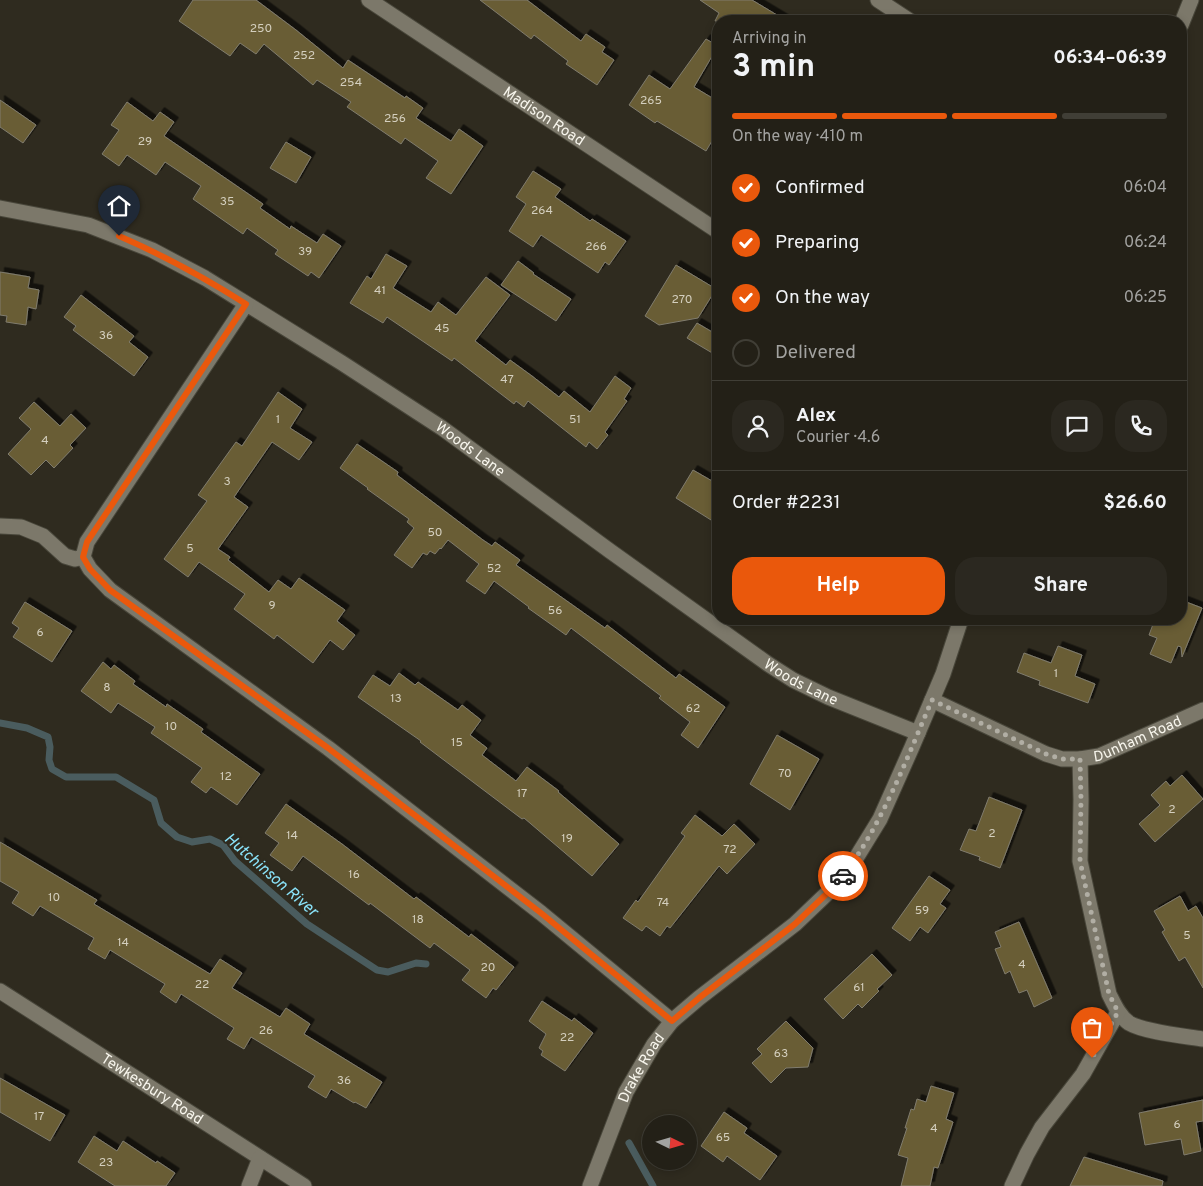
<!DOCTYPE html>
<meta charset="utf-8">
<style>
body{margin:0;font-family:Overpass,sans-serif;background:#2b2820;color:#f1f3f6;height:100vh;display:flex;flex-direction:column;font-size:19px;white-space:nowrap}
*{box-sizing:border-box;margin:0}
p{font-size:16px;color:#a3a3a1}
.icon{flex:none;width:28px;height:28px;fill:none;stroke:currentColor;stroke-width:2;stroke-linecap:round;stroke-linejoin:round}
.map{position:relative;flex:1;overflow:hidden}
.side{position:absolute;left:712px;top:15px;width:475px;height:610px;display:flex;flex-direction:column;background:#232017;border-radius:20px;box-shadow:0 2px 8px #0003,0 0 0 1px #403e36}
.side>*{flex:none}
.needle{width:32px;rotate:95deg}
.fabs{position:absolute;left:642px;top:1115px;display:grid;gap:10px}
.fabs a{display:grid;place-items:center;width:55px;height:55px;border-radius:50%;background:#232017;box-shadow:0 2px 8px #0003,0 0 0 1px #403e36;font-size:25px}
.pin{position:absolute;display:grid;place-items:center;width:42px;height:42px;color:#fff;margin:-51px -21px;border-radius:50% 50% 50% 0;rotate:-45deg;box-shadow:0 0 5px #0007}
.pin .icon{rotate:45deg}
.courier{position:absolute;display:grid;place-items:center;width:50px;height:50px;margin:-25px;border:4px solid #ea580c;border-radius:50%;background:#fff;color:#222;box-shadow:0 1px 6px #0007}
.overview em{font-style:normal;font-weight:700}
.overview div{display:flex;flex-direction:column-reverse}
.overview{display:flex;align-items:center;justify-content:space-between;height:85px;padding:0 20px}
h1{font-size:32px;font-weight:700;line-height:38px}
.bar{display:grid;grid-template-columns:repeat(4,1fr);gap:8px 5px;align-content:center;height:60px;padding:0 20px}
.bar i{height:6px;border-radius:4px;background:#403e36}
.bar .selected{background:#ea580c}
.bar p{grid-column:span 4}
.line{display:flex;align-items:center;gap:12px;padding:0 20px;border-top:1px solid #403e36}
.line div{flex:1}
.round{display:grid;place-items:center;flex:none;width:52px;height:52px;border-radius:20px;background:#2b2820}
ol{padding:0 20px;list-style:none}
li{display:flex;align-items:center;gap:15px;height:55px}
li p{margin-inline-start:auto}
li .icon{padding:5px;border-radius:50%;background:#ea580c;color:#fff;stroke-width:4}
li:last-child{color:#a3a3a1}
li i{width:28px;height:28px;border:2px solid #403e36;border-radius:50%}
.button{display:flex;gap:10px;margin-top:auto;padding:10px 20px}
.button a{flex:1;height:58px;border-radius:20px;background:#ea580c;color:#fff;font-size:20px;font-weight:700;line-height:58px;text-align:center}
.button a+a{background:#2b2820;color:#f1f3f6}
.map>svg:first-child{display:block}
</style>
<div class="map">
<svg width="1203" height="1186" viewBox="0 0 1203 1186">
<defs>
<filter id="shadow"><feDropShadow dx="4.5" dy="-4.5" stdDeviation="0" flood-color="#0009"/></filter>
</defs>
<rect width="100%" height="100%" fill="#2f2b1f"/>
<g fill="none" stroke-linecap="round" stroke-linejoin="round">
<g stroke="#4a5c5e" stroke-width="7">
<path d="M0 723 27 728 48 737 50 747 49 760 52 769 66 777H116L154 800 161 823 177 837 192 842 210 839 223 845 235 861 307 924 377 970 388 972 416 963 426 964"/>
<path d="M629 1143 653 1186"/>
</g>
</g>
<g fill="#695d34" stroke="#807c6e" filter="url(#shadow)">
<path d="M193 0H256L296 30 343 68 348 60 405 98 406 96 423 108 416 118 451 141 459 129 483 146 451 194 426 178 438 161 405 138 401 144 347 107 351 102 317 80 313 85 264 44 256 54 240 43 230 56 179 21Z"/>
<path d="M480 0H527L581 41 586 34 605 47 602 52 614 60 597 85 566 64 568 61 534 35 531 39Z"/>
<path d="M700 0H752L787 21H715L719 13Z"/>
<path d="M706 39 718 46 694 87 719 102V129L706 151 657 121 655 123 629 105 649 75 670 89Z"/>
<path d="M0 100 36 125 23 143 0 127Z"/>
<path d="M127 102 153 121 160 112 174 122 164 136 263 204 260 208 290 229 291 226 317 243 323 234 341 246 319 278 311 272 308 276 275 254 278 250 247 228 243 234 193 199 201 186 165 162 156 175 127 155 119 166 102 154 119 130 111 125Z"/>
<path d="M286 142 311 157 296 183 270 168Z"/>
<path d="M533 171 561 189 555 197 590 221 592 219 626 241 609 265 605 262 598 273 541 235 533 247 509 231 526 204 516 197Z"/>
<path d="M386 254 407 266 393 288 431 312 438 302 456 315 486 277 510 295 475 341 506 365 510 360 532 376 559 397 564 391 590 412 615 376 631 388 624 399 627 401 605 432 608 435 597 449 589 442 586 447 528 401 524 407 516 401 514 404 454 358 452 361 387 317 383 323 350 303 367 276 371 279Z"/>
<path d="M518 261 534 273 533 274 571 299 556 321 501 285Z"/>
<path d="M676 265 716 289 698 318 659 325 645 316Z"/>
<path d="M0 272 30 277 28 288 39 290 36 309 28 307 26 325 6 322 7 316 0 315Z"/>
<path d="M81 295 134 336 129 342 148 357 134 376 73 330 76 326 64 317Z"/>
<path d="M697 323 719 336V357L687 338Z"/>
<path d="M278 392 302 409 290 428 312 442 299 460 272 442 234 497 248 507 218 549 230 557 228 560 269 592 278 580 291 589 299 578 345 610 337 621 355 635 343 650 330 640 313 663 277 635 274 639 234 609 245 594 199 562 188 577 164 559 207 501 198 495 236 442 242 446Z"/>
<path d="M34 402 60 426 71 414 86 428 70 445 73 448 54 468 46 460 31 475 8 454 31 429 19 418Z"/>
<path d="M357 444 398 472 397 475 483 540 492 546 495 542 520 560 516 565 605 628 607 625 676 678 679 674 725 707 698 748 681 735 690 722 659 698 661 696 571 628 566 635 528 608 529 607 494 581 485 594 466 581 479 564 448 540 441 549 440 548 435 554 430 551 427 555 423 553 412 568 394 555 414 528 407 522 409 519 367 489 368 488 340 468Z"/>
<path d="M693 470 719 485V525L676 498Z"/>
<path d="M1181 600 1202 608 1182 657 1181 647 1178 646 1171 663 1150 654 1157 638 1149 635 1155 619H1181Z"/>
<path d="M25 602 72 631 52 662 13 637 19 628 12 623Z"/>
<path d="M1058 646 1082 655 1075 676 1095 684 1088 703 1039 685 1040 681 1017 672 1024 653 1051 663Z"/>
<path d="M103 662 111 669 114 665 135 681 133 684 166 707 167 704 203 729 201 732 260 774 237 805 211 787 206 793 191 782 202 768 151 733 155 727 118 703 111 713 81 691Z"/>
<path d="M399 673 415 685 418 682 458 710 462 705 481 720 470 735 487 748 482 755 516 781 527 767 559 791 558 792 619 844 592 876 524 818 522 819 420 742 421 741 358 697 373 675 390 686Z"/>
<path d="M777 735 819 759 790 810 750 784Z"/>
<path d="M1182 775 1203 799 1155 842 1139 824 1160 805 1151 795 1166 781 1170 786Z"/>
<path d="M989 797 1022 810 1000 868 979 860 980 857 960 850 969 829 976 831Z"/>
<path d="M286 804 342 844 414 899 416 897 469 937 471 934 514 967 496 990 493 988 486 998 462 980 470 970 434 943 430 948 370 903 369 905 303 856 292 871 270 855 279 843 265 833Z"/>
<path d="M695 815 722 836 734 824 755 844 727 874 719 866 670 928 667 926 660 936 646 926 642 931 623 918 636 900 638 902 685 836 681 833Z"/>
<path d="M0 842 97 900 94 904 210 974 220 959 242 973 232 988 280 1017 286 1008 310 1024 304 1034 382 1082 366 1108 355 1102 354 1103 331 1089 326 1098 308 1087 315 1076 251 1037 244 1049 227 1039 234 1028 181 994 176 1003 160 992 165 984 110 950 105 959 88 949 94 938 40 906 33 916 12 903 19 892 0 881Z"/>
<path d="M929 876 950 890 940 904 946 908 928 933 920 927 910 941 892 928Z"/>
<path d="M1180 896 1188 911 1196 906 1203 918V988L1185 957 1179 961 1162 932 1165 930 1154 911Z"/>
<path d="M1019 922 1052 998 1034 1007 1027 990 1019 993 1010 971 1005 974 995 949 1001 947 995 932Z"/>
<path d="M872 954 892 975 877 989 879 991 862 1008 858 1004 843 1019 824 999Z"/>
<path d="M542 1001 572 1021 574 1018 593 1033 565 1071 541 1055 543 1051 539 1048 546 1034 529 1021Z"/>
<path d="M786 1021 813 1048 808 1067 786 1068 771 1083 752 1063 762 1054 757 1049Z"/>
<path d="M0 1078 65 1115 50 1141 0 1112Z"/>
<path d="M931 1086 954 1093 946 1119 953 1122 938 1168 934 1167 930 1186H901L908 1158 898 1155 907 1128H905L911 1109 914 1110 917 1099 926 1102Z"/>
<path d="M1203 1100V1121L1196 1122 1201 1151 1184 1155 1181 1139 1145 1145 1139 1113Z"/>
<path d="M724 1112 747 1128 744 1133 777 1156 760 1180 727 1156 723 1162 701 1146Z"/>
<path d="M94 1136 117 1151 123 1141 156 1163 157 1161 175 1173 166 1186H115L78 1162Z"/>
<path d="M1084 1157 1163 1181 1162 1186H1070Z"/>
</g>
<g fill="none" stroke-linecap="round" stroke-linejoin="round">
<defs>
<g id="street">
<path id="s1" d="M369 0 719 232"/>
<path d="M878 0 910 21"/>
<path id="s2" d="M0 208 88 225 152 250 205 278 342 363 442 428 610 551 768 664 793 680 828 697 918 733"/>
<path d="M246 304 87 542 83 557 90 569 110 590 328 748 541 913 672 1021"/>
<path d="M0 526 21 527 43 536 65 556 75 559 83 557"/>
<path id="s3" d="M932 700 1046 754 1062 759H1080L1099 756 1203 710"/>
<path d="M1080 759 1081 799 1080 861 1109 994C1114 1004 1119 1016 1129 1023 1144 1032 1184 1036 1203 1039"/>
<path id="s4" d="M0 991 304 1186"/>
<path d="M249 1186 260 1158"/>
<path d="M1012 1186 1027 1154 1042 1127 1083 1074 1118 1012"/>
</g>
<g id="secondary">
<path d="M1181 25 1191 0"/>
<path id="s5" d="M590 1186 626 1092 654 1044 672 1021 699 998 795 924 839 882 853 863 880 819 912 747 943 674 961 619"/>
</g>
</defs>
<use href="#street" stroke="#48463a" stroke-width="17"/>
<use href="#secondary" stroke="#48463a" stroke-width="17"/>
<use href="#street" stroke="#7c786a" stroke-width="15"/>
<use href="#secondary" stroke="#7c786a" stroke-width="15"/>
</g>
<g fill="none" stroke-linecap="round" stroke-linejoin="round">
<path stroke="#b1aea4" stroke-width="5" stroke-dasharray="0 9" d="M843 876C883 823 906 760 932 700L1046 754 1062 759H1080L1081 799 1080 861 1109 994 1118 1012 1092 1058"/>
<path stroke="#ea580c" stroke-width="6" d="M119 236C163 255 205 278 246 304L87 542 83 557 90 569 110 590 328 748 541 913 672 1021 699 998 795 924 839 882 843 876"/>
</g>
<g text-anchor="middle" stroke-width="4" stroke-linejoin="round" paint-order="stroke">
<g font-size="12" fill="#d4cfbe">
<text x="261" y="32">250</text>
<text x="304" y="59">252</text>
<text x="351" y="86">254</text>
<text x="651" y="104">265</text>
<text x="395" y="122">256</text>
<text x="145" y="145">29</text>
<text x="227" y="205">35</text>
<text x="542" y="214">264</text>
<text x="596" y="250">266</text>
<text x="305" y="255">39</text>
<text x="380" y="294">41</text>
<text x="682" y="303">270</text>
<text x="442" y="332">45</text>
<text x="106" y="339">36</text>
<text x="507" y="383">47</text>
<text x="278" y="423">1</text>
<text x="575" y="423">51</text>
<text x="45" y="444">4</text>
<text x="227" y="485">3</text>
<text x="435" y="536">50</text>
<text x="190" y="552">5</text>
<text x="494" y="572">52</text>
<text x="272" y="609">9</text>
<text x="555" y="614">56</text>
<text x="40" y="636">6</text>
<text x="1056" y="677">1</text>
<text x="107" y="691">8</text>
<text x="396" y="702">13</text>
<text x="693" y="712">62</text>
<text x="171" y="730">10</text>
<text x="457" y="746">15</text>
<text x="785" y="777">70</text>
<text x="226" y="780">12</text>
<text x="522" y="797">17</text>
<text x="1172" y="813">2</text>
<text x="992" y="837">2</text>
<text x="292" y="839">14</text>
<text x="567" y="842">19</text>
<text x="730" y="853">72</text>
<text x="354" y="878">16</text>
<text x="54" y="901">10</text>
<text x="663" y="906">74</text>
<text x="922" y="914">59</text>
<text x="418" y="923">18</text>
<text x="1187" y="939">5</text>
<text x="123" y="946">14</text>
<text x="1022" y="968">4</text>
<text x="488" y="971">20</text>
<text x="202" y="988">22</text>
<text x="859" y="991">61</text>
<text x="266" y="1034">26</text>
<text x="567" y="1041">22</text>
<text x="781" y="1057">63</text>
<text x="344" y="1084">36</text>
<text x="39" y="1120">17</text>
<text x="1177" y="1128">6</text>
<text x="934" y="1132">4</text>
<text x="723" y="1141">65</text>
<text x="106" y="1166">23</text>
</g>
<g font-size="15" fill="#f7f5ec" stroke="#2f2b1f">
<text dy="5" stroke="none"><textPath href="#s1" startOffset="210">Madison Road</textPath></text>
<text dy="5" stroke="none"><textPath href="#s2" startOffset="534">Woods Lane</textPath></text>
<text dy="5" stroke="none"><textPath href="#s2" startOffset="939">Woods Lane</textPath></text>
<text dy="5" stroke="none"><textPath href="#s3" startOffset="222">Dunham Road</textPath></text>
<text dy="5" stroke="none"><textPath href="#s5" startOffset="129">Drake Road</textPath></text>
<text dy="5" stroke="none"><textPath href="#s4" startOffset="181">Tewkesbury Road</textPath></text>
</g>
<g font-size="16" font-style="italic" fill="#8ae3fa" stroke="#2f2b1f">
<text transform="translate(272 874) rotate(41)" y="6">Hutchinson River</text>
</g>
</g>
</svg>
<div class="fabs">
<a><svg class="needle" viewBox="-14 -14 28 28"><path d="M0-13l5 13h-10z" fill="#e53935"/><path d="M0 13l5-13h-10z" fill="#a3a3a1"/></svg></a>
</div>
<div class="pin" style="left:1092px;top:1058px;background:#ea580c"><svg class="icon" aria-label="bag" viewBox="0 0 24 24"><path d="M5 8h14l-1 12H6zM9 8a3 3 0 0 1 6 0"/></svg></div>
<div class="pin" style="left:119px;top:236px;background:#1f2937"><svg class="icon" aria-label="home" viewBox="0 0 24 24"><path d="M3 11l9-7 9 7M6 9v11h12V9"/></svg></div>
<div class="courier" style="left:843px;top:876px"><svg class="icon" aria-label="car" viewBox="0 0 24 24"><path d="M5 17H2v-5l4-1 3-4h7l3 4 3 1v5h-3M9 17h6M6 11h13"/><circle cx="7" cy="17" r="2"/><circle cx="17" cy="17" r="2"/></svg></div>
<section class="side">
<div class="overview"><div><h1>3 min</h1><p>Arriving in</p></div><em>06:34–06:39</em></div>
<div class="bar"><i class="selected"></i><i class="selected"></i><i class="selected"></i><i></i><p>On the way · 410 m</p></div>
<ol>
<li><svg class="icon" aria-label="check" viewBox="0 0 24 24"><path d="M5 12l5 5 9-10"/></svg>Confirmed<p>06:04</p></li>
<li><svg class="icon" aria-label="check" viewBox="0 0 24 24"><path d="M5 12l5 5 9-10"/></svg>Preparing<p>06:24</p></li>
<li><svg class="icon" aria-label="check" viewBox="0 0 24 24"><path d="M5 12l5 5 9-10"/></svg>On the way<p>06:25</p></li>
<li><i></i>Delivered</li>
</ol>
<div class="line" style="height:90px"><a class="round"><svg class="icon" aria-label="person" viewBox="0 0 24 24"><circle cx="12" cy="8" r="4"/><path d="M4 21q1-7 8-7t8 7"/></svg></a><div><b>Alex</b><p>Courier · 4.6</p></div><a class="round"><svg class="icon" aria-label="chat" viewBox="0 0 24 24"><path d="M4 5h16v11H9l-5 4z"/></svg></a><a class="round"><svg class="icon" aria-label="phone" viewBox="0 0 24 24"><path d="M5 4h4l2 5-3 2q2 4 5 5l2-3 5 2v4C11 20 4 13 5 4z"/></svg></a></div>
<div class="line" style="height:65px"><div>Order #2231</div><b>$26.60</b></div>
<div class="button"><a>Help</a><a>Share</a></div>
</section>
</div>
